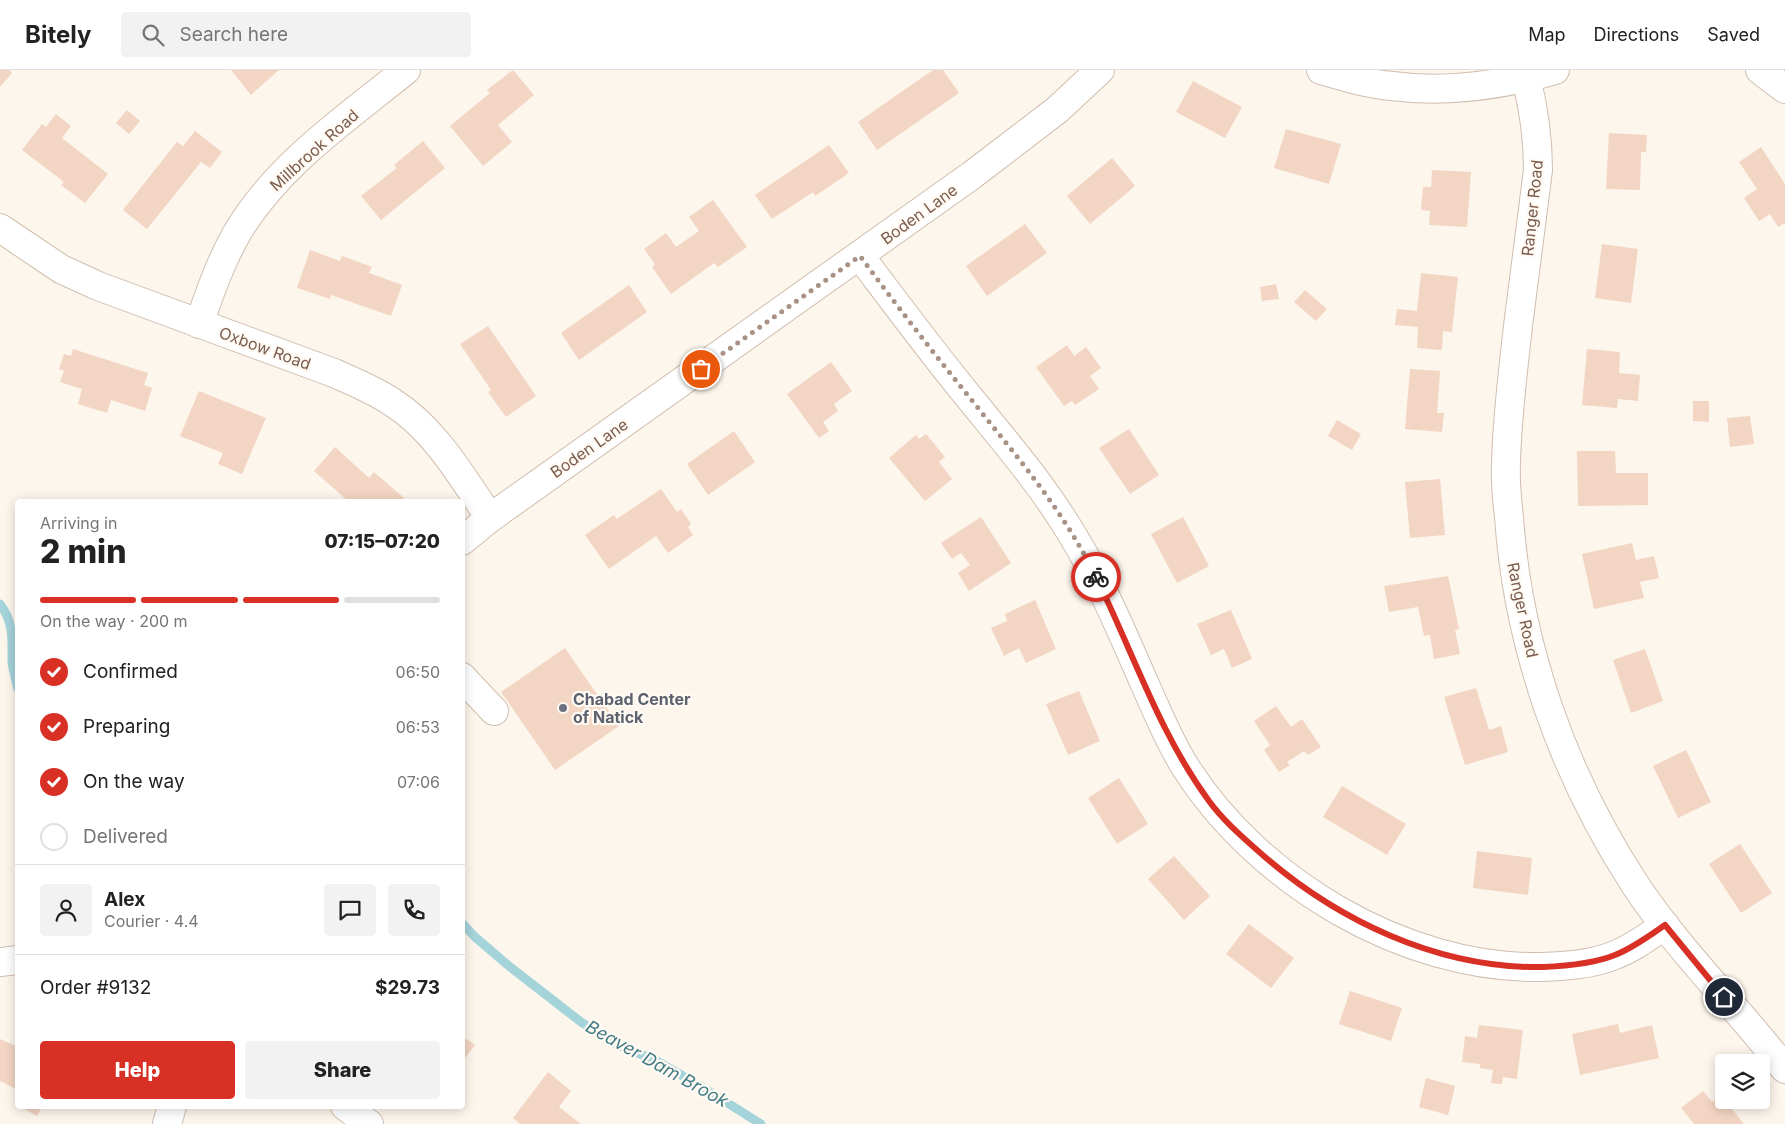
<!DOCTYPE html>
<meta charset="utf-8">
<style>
body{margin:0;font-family:Inter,sans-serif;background:#f2f2f2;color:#222;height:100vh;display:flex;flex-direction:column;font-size:19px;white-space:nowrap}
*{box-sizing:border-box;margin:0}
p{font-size:16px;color:#767676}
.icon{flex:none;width:28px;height:28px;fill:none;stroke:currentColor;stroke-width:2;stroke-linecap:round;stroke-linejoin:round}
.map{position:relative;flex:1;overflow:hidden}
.side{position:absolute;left:15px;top:429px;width:450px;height:610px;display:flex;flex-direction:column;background:#fff;border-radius:5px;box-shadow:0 2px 12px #0003}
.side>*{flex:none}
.tools{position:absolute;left:1715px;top:984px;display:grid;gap:10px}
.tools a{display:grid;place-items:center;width:55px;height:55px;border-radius:5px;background:#fff;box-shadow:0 2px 12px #0003;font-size:25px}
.pin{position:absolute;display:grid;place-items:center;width:42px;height:42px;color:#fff;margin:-21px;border:2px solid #fff;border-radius:50%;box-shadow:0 1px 5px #0007}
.courier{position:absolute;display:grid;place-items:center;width:50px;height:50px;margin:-25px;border:4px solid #d93025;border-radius:50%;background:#fff;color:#222;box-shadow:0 1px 6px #0007}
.summary em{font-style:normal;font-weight:800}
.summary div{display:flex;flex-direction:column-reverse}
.summary{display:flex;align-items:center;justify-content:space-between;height:85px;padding:0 25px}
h1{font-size:32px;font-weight:800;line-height:38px}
.bar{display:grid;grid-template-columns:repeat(4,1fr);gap:8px 5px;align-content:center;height:60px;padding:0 25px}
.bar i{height:6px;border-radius:4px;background:#e0e0e0}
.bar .selected{background:#d93025}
.bar p{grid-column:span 4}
.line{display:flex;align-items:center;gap:12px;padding:0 25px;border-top:1px solid #e0e0e0}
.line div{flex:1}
.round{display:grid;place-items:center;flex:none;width:52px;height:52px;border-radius:5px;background:#f2f2f2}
ol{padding:0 25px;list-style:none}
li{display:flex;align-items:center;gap:15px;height:55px}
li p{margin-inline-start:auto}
li .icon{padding:5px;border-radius:50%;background:#d93025;color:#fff;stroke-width:4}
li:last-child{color:#767676}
li i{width:28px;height:28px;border:2px solid #e0e0e0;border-radius:50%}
.button{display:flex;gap:10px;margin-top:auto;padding:10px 25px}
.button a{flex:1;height:58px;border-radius:5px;background:#d93025;color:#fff;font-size:20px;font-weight:800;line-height:58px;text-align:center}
.button a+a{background:#f2f2f2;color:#222}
header{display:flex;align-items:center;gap:30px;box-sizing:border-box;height:70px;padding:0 25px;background:#fff;border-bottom:1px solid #e0e0e0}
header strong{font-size:24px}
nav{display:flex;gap:28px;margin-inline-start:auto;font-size:18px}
.search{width:350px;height:45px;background:#f2f2f2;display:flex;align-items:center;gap:12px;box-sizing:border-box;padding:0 18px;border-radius:5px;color:#767676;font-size:19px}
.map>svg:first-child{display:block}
</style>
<header>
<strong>Bitely</strong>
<div class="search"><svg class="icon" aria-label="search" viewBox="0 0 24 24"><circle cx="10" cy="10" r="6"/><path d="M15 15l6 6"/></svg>Search here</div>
<nav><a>Map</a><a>Directions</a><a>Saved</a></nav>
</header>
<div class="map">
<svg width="1785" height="1054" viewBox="0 0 1785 1054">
<rect width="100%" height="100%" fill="#fdf6ec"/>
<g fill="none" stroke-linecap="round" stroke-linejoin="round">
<g stroke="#a5d3da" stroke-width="9">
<path d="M0 534C14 552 12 570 12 592 13 601 16 610 18 619"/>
<path d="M462 853 475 867 509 896 581 952 616 974 655 990 702 1017 761 1054"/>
</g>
</g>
<g fill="#f3d5c3">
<path d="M0 0H9L12 3 0 17Z"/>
<path d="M231 0H279L251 25Z"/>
<path d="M513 0 534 25 498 55 512 72 483 96 450 56 490 23 487 20Z"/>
<path d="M933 0H943L959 23 877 80 858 52Z"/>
<path d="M1193 11 1242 37 1225 68 1176 42Z"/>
<path d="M127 40 140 51 129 64 116 53Z"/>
<path d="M56 44 71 56 62 68 108 104 85 133 61 115 64 112 22 80 42 54 46 57Z"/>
<path d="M1286 59 1341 74 1329 114 1274 98Z"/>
<path d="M195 61 222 82 210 98 201 92 147 159 123 140 177 72 183 76Z"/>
<path d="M1609 63 1647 65 1646 82H1641L1640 120 1606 119Z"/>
<path d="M423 71 445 98 381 150 361 126 397 98 394 95Z"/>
<path d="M829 75 849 103 815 126 813 122 772 149 755 125Z"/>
<path d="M1761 77 1785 114V153L1778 157 1770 144 1759 151 1744 128 1757 119 1739 92Z"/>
<path d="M1112 88 1135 116 1090 154 1067 126Z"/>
<path d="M1432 100 1471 102 1467 157 1429 155 1430 141 1421 140 1423 117H1431Z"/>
<path d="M713 130 747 177 718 197 714 193 671 224 652 197 655 194 644 179 666 163 676 177 699 161 689 147Z"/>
<path d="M1025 154 1047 183 987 226 966 196Z"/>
<path d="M1602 174 1638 179 1631 233 1595 228Z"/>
<path d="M310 180 340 191 342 186 372 197 369 203 402 215 391 246 331 225 330 229 297 218Z"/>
<path d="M1421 203 1458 207 1452 262 1443 261 1442 280 1417 278 1418 257 1395 255 1397 239 1417 241Z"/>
<path d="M1276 214 1279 229 1262 231 1260 217Z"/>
<path d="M629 215 647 242 579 290 561 263Z"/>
<path d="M1305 220 1327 239 1316 251 1294 232Z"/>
<path d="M488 256 536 326 506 347 488 322 491 320 460 274Z"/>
<path d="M1067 275 1074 286 1086 277 1101 298 1090 306 1099 319 1075 335 1072 331 1064 336 1036 297Z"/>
<path d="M73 279 148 303 144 315 152 318 145 341 111 330 107 343 78 334 82 319 60 312 64 301 59 299 64 284 71 286Z"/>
<path d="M1587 279 1620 282 1619 303 1640 305 1638 331 1618 329 1617 338 1582 335Z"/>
<path d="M831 292 852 321 834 334 838 341 823 352 829 361 819 368 787 324Z"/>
<path d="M1410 299 1440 301 1437 343H1444L1442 362 1405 359Z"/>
<path d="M199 321 266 348 242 404 218 394 223 383 180 366Z"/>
<path d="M1693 331H1709V352L1693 351Z"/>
<path d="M1750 346 1754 374 1730 377 1727 348Z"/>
<path d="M1337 350 1361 364 1352 380 1328 366Z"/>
<path d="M1129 359 1159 405 1130 424 1099 378Z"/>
<path d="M734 361 755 392 708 425 687 394Z"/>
<path d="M926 364 945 387 939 392 952 409 925 431 889 388 916 365 919 369Z"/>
<path d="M335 377 369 408 374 402 404 428 401 431H348L314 401Z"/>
<path d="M1577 381H1615L1616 403H1648V435L1578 436Z"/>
<path d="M1440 409 1445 465 1410 468 1405 412Z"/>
<path d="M661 419 677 442 681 439 691 454 688 457 693 465 668 483 656 466 609 499 585 465 614 445 617 449Z"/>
<path d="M981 447 1011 493 969 521 958 503 970 495 961 483 952 489 941 473Z"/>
<path d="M1183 447 1209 496 1177 513 1151 464Z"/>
<path d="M1632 473 1636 490 1654 486 1659 508 1640 512 1644 528 1594 539 1582 484Z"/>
<path d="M1448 506 1459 559 1455 560 1460 584 1434 589 1430 565 1424 566 1418 537 1389 542 1384 516Z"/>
<path d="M1035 530 1056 579 1026 593 1019 578 1004 586 991 558 1007 551 1005 544Z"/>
<path d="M1231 540 1252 589 1232 598 1224 579 1211 585 1197 554Z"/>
<path d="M565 578 619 656 555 700 501 622Z"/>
<path d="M1645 579 1663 631 1631 643 1613 590Z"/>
<path d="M1476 618 1489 660 1501 656 1508 682 1465 695 1444 627Z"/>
<path d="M1079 621 1100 671 1068 685 1046 634Z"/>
<path d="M1276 636 1291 657 1302 649 1321 677 1308 685 1304 681 1287 692 1290 695 1279 702 1264 680 1270 675 1254 651Z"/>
<path d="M1686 680 1711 732 1678 748 1653 696Z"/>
<path d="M1119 708 1148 754 1117 774 1088 728Z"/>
<path d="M1342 716 1406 754 1387 785 1323 747Z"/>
<path d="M1740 774 1772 823 1741 843 1709 794Z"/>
<path d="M1477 781 1532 788 1528 825 1473 818Z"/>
<path d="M1174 786 1210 826 1184 850 1148 809Z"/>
<path d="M1249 854 1294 888 1271 918 1226 884Z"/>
<path d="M1350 921 1402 938 1391 971 1339 954Z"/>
<path d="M1618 954 1620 963 1652 955 1659 988 1580 1005 1572 964Z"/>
<path d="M1479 955 1523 960 1517 1009 1503 1007 1502 1014 1491 1013 1493 1000 1480 998V994L1462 992 1465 966 1477 968Z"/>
<path d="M462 966 475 975 462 992Z"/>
<path d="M0 969 18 977V1020L0 1011Z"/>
<path d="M548 1002 571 1021 559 1037 581 1054H520L513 1048Z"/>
<path d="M1426 1008 1455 1016 1448 1045 1419 1037Z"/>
<path d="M1703 1021 1712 1032 1721 1025 1744 1054H1694L1681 1038Z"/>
<path d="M19 1036H42L37 1046Z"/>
</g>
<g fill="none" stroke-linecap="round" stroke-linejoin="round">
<defs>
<g id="minor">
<path d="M1321 0C1345 7 1368 14 1392 16 1446 23 1503 15 1555 0"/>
<path d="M1760 0 1785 19"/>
<path d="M1526 8C1534 39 1538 68 1538 100 1531 152 1525 204 1518 256 1513 302 1507 347 1506 393 1505 411 1507 430 1509 447 1518 578 1564 706 1636 816 1680 882 1737 937 1785 999"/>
<path d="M0 158 61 199 98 216 334 303C354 312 374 320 392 332 435 359 462 407 490 448"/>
<path d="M860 186C894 231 928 277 964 321 1001 367 1039 410 1070 461 1101 511 1123 565 1147 619 1159 646 1170 673 1186 698 1258 811 1403 899 1540 897 1564 896 1591 895 1615 885 1633 878 1649 866 1665 855"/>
<path d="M199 254C210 222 221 191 237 163 277 95 347 48 406 0"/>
<path d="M462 471 490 448 972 105 1057 40 1100 0"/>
<path d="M462 607 494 641"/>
<path d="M0 892 18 890"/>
<path d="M345 1036 369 1054"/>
<path d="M167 1054 172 1036"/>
</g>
</defs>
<use href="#minor" stroke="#d1beb0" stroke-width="30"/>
<use href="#minor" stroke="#fff" stroke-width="28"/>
</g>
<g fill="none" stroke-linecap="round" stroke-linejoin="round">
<path stroke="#a89285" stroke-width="5" stroke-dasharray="0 9" d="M701 299 860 186C897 236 935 285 974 333 1019 389 1065 443 1096 507"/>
<path stroke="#d93025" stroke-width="6" d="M1096 507C1133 582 1159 663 1209 731 1222 749 1240 765 1257 780 1335 850 1438 899 1543 897 1567 896 1593 894 1615 885 1633 878 1649 866 1665 855L1724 927"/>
</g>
<circle fill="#6b7280" stroke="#fffaf3" stroke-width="2" cx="563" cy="638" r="5"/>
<g text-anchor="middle" stroke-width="4.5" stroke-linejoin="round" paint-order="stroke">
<g font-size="16" fill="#7a5c4d" stroke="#fffaf3">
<text transform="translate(314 80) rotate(-42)" y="6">Millbrook Road</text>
<text transform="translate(1532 138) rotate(-84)" y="6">Ranger Road</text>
<text transform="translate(919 144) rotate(-36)" y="6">Boden Lane</text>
<text transform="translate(265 278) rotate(20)" y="6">Oxbow Road</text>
<text transform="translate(589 378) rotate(-35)" y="6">Boden Lane</text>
<text transform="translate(1523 540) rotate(78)" y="6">Ranger Road</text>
</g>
<g font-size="16" font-weight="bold" fill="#5b616d" stroke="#fffaf3" text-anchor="start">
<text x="573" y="635">Chabad Center<tspan x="573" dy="18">of Natick</tspan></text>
</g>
<g font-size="18" font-style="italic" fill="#437c86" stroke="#fffaf3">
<text transform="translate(657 994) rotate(29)" y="6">Beaver Dam Brook</text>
</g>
</g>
</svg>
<div class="tools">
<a><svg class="icon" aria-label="layers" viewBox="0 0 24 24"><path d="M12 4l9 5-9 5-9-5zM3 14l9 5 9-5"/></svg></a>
</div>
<div class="pin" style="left:701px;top:299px;background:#ea580c"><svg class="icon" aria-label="bag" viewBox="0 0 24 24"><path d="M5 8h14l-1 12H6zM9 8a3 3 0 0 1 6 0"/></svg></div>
<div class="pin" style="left:1724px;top:927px;background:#1f2937"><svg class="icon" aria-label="home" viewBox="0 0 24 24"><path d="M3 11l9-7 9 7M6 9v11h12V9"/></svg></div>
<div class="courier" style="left:1096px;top:507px"><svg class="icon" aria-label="bike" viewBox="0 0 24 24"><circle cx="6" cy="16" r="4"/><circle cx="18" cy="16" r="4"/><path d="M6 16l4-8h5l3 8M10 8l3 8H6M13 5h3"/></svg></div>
<section class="side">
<div class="summary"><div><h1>2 min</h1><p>Arriving in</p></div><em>07:15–07:20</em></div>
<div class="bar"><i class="selected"></i><i class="selected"></i><i class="selected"></i><i></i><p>On the way · 200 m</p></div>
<ol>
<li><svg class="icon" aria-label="check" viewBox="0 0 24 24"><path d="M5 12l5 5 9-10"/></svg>Confirmed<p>06:50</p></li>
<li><svg class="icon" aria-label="check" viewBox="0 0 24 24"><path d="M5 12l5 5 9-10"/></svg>Preparing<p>06:53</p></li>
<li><svg class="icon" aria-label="check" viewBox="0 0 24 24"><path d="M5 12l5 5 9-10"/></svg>On the way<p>07:06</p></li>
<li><i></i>Delivered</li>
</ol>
<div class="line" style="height:90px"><a class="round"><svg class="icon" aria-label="person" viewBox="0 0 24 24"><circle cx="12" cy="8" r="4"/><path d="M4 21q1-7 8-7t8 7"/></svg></a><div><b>Alex</b><p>Courier · 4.4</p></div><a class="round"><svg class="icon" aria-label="chat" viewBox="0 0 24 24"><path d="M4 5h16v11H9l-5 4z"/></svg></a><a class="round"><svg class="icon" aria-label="phone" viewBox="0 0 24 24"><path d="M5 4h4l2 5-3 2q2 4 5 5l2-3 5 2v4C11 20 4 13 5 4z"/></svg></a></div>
<div class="line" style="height:65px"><div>Order #9132</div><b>$29.73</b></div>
<div class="button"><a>Help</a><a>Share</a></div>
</section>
</div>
